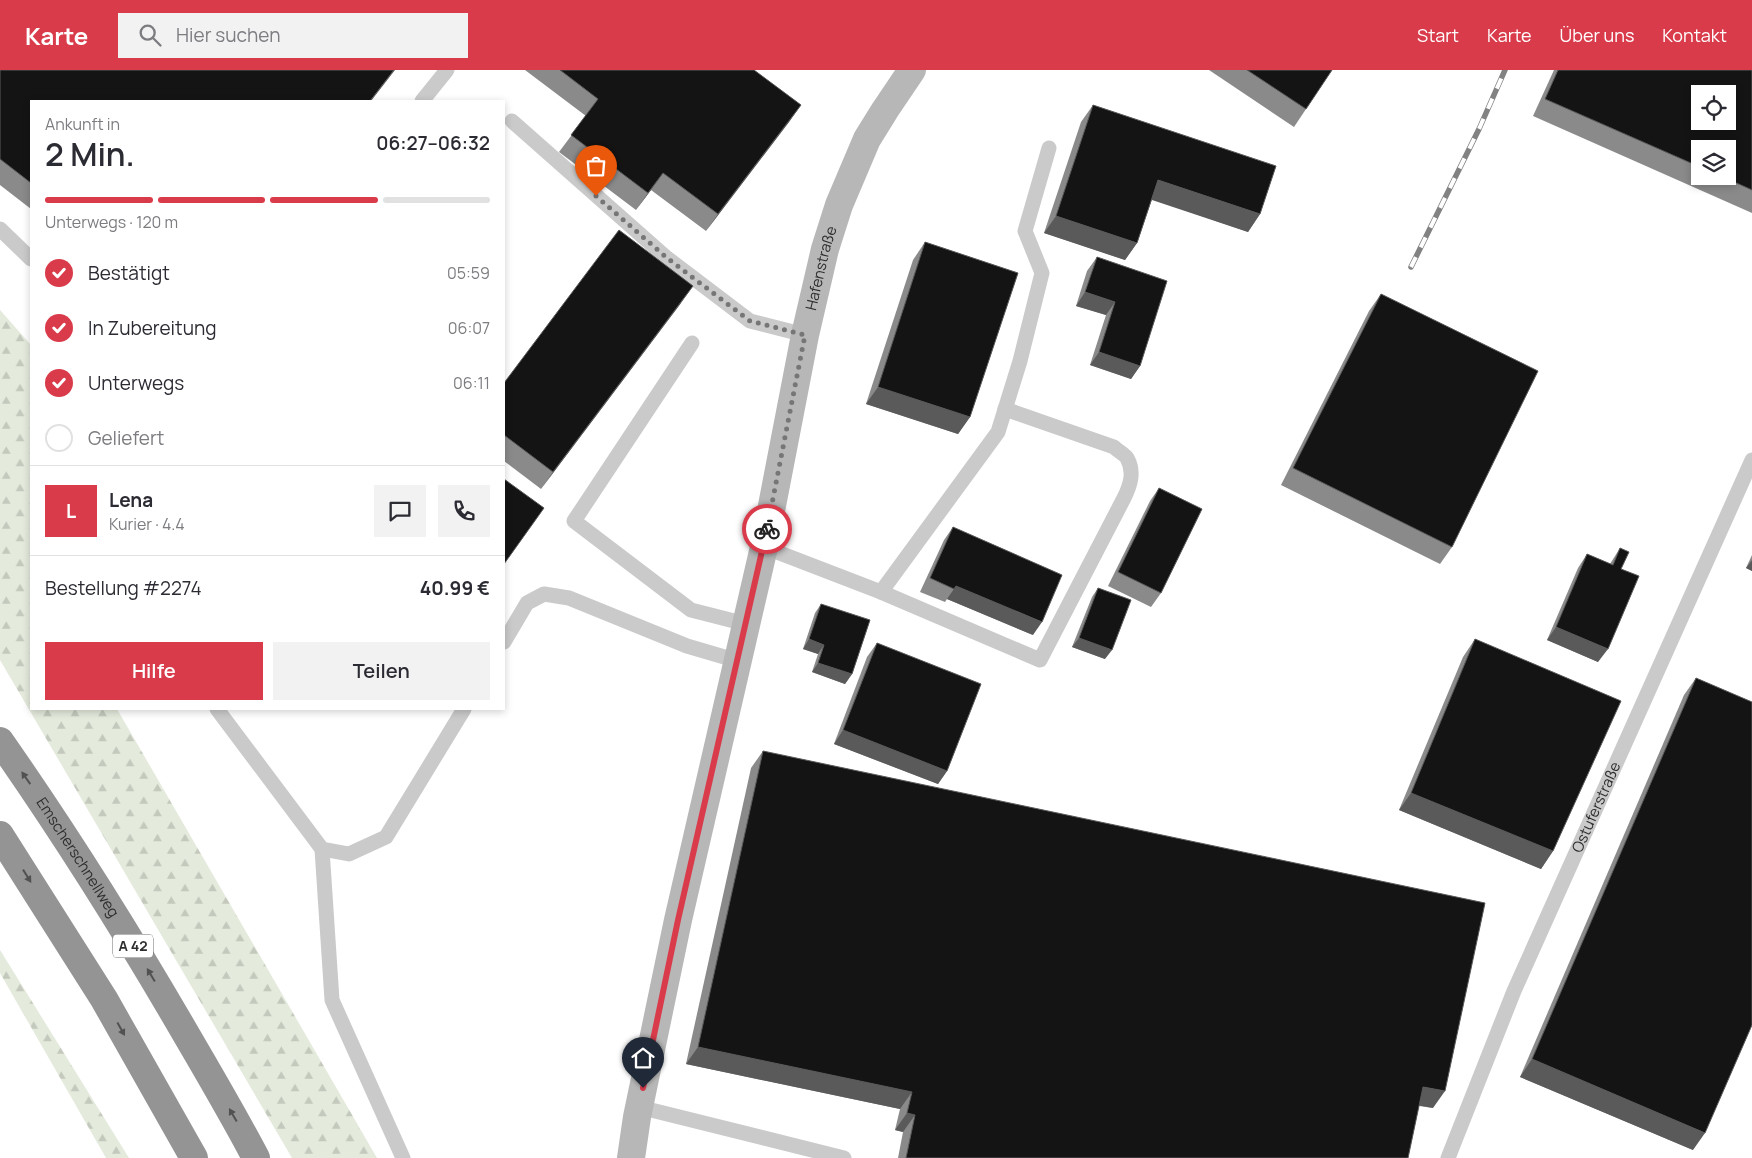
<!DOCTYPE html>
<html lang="de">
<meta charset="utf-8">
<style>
body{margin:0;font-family:Manrope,sans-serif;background:#f2f2f3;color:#2b2b33;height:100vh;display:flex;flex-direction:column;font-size:19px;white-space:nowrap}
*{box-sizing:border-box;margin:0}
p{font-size:16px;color:#7c7c81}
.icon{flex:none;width:28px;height:28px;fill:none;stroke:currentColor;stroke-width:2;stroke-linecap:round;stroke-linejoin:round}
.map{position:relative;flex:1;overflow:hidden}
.sheet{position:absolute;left:30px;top:30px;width:475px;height:610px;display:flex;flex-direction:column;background:#fff;border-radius:0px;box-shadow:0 2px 8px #0003}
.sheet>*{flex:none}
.controls{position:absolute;left:1691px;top:15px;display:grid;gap:10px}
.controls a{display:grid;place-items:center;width:45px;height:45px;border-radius:0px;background:#fff;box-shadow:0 2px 8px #0003;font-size:25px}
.pin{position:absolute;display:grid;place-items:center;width:42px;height:42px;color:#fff;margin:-51px -21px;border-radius:50% 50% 50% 0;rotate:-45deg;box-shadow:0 0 5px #0007}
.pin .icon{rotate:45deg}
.courier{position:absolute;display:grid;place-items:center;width:50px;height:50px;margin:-25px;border:4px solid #d93b4b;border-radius:50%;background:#fff;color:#222;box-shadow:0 1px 6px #0007}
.head em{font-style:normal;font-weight:600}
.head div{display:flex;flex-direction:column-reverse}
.head{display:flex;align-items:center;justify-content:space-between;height:85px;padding:0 15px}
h1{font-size:32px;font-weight:600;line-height:38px}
.bar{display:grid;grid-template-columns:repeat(4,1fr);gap:8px 5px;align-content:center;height:60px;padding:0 15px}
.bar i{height:6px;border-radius:4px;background:#e1e1e2}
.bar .on{background:#d93b4b}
.bar p{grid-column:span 4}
.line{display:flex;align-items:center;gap:12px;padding:0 15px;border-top:1px solid #e1e1e2}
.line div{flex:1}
.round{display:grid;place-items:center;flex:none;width:52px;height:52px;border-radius:0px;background:#f2f2f3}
ol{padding:0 15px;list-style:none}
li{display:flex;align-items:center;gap:15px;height:55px}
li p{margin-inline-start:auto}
li .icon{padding:5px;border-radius:50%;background:#d93b4b;color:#fff;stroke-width:4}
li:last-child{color:#7c7c81}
li i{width:28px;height:28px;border:2px solid #e1e1e2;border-radius:50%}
.button{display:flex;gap:10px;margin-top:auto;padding:10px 15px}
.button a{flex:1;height:58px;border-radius:0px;background:#d93b4b;color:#fff;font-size:20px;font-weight:600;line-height:58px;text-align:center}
.button a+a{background:#f2f2f3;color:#2b2b33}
header{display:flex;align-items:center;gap:30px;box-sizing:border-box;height:70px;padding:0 25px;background:#d93b4b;color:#fff}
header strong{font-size:24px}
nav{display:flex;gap:28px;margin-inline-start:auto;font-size:18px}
.search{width:350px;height:45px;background:#f2f2f3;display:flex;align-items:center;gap:12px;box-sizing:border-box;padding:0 18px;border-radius:0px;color:#7c7c81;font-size:19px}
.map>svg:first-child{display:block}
</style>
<header>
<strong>Karte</strong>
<div class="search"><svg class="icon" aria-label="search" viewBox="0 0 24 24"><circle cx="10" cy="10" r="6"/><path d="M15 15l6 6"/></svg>Hier suchen</div>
<nav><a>Start</a><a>Karte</a><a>Über uns</a><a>Kontakt</a></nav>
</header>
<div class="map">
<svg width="1752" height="1088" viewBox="0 0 1752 1088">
<defs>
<pattern id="forest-firs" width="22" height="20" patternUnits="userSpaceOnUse" patternTransform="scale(1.25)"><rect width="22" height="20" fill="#e4eadc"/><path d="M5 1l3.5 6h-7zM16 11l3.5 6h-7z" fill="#c4c9bd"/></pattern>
</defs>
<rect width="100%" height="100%" fill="#fff"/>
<g fill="url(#forest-firs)">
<path d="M0 240 31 275V639H117L377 1088H292L0 590Z"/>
<path d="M0 880 129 1088H106L0 903Z"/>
</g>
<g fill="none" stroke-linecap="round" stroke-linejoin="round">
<g stroke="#cacaca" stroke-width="15">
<path d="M422 31 447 0"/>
<path d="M512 51 667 188 750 251 805 265"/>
<path d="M0 159 31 189"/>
<path d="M692 273 574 451 691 540 746 554"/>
<path d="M764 477 881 522 998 362 1020 291 1042 203 1025 161 1049 78"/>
<path d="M881 522 1040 590 1124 428C1130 416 1135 402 1127 388 1124 384 1118 381 1114 377L1005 339"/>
<path d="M504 572 527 533 544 524 569 528 687 576 738 591"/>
<path d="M217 639 322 779 349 784 386 767 464 639"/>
<path d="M322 779 332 930 403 1088"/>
<path d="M639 1037 844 1088"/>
<path id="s1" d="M1448 1088 1514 921 1752 390"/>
</g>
<path stroke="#b7b7b7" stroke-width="28" id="s2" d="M631 1088 637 1047 678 850 764 477 805 265 825 179 839 135 867 69 885 40 912 0"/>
<g stroke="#949494" stroke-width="28">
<path id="s3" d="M0 671C65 764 126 861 183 959 208 1002 233 1044 256 1088"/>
<path d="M0 765 104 929 194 1088"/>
</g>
<defs>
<path id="rail" d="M1411 197 1479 59 1505 0"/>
</defs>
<use href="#rail" stroke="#828282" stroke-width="5.5"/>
<use href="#rail" stroke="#fff" stroke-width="4" stroke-dasharray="11" stroke-linecap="butt"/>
</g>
<g fill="#8a8a8a" fill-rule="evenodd">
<path d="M0 0 31 31V139L0 115Z"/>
<path d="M525 0H754L801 35 789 52 706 161 651 120 636 140 559 82 586 46Z"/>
<path d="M1209 0H1332L1294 57Z"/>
<path d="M1554 0H1752V143L1533 46ZM1700 79 1728 106H1700Z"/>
<path d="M1093 35 1260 144 1248 162 1152 129 1137 173 1125 190 1044 163 1081 52Z"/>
<path d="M925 172 970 347 958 364 866 334 913 190Z"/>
<path d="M1097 187 1140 296 1131 309 1090 295 1106 245 1076 236 1087 201Z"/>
<path d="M1381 224 1452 477 1440 494 1281 415 1369 241Z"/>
<path d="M681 233 541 419 504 391V313Z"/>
<path d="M1159 418 1161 523 1151 537 1108 516 1150 431Z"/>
<path d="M953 457 1033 565 947 529 945 532 920 522 944 470Z"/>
<path d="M1620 478 1621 499 1598 592 1547 570 1578 498 1587 484 1610 494Z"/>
<path d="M1752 485V501L1746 498Z"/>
<path d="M1098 518 1105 589 1072 577 1092 527Z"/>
<path d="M821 534 852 604 845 614 812 602 818 584 803 579 815 543Z"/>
<path d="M1475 569 1553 781 1541 799 1399 740 1463 587Z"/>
<path d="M877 573 947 701 938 714 834 674 867 587Z"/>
<path d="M1696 608 1693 1080 1520 1007 1684 625Z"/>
<path d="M763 681 1433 1038 1419 1036 1408 1088H898L903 1062 895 1060 900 1039 686 994 751 698Z"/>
</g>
<g fill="#5a5a5a">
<path d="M394 0H395L371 31H370Z"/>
<path d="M801 35 789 52 706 161 718 144Z"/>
<path d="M663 103 651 120 636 140 648 123Z"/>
<path d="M1158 110 1260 144 1248 162 1146 128Z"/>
<path d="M1056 146 1137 173 1125 190 1044 163Z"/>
<path d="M693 216 681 233 541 419 553 402Z"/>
<path d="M1085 222 1115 232 1106 245 1076 236Z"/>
<path d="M1099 282 1140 296 1131 309 1090 295Z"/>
<path d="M878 317 970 347 958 364 866 334Z"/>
<path d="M1752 490V501L1746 498Z"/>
<path d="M956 516 1042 552 1033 565 947 529Z"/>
<path d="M1556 557 1608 579 1598 592 1547 570Z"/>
<path d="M1079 568 1112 580 1105 589 1072 577Z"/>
<path d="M809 569 824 575 818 584 803 579Z"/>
<path d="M818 593 852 604 845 614 812 602Z"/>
<path d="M843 660 947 701 938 714 834 674Z"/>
<path d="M1411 723 1553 781 1541 799 1399 740Z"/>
<path d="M698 977 912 1022 900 1039 686 994Z"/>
<path d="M1532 989 1705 1063 1693 1080 1520 1007Z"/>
<path d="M1423 1017 1445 1021 1433 1038 1411 1034Z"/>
<path d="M907 1043 915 1045 903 1062 895 1060Z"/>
</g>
<g fill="#141414" stroke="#5a5a5a" fill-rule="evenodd">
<path d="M0 0H394L370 31H31V113L0 89Z"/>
<path d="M560 0H754L801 35 718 144 663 103 648 123 571 65 598 29Z"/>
<path d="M1247 0H1332L1306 39Z"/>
<path d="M1558 0H1752V120L1721 106H1728V79H1700V97L1545 29ZM1700 24H1728V51H1700Z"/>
<path d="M1093 35 1276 96 1260 144 1158 110 1137 173 1056 146Z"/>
<path d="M619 160 693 216 553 402 504 365V313Z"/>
<path d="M925 172 1018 203 970 347 878 317Z"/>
<path d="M1097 187 1167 211 1140 296 1099 282 1115 232 1085 222Z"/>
<path d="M1381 224 1538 301 1452 477 1293 398Z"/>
<path d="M504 409 544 438 504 494Z"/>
<path d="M1159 418 1202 439 1161 523 1118 502Z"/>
<path d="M953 457 1062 505 1042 552 956 516 954 519 930 508Z"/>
<path d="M1620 478 1629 482 1621 499 1639 506 1608 579 1556 557 1587 484 1613 495Z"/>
<path d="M1098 518 1131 530 1112 580 1079 568Z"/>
<path d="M821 534 870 550 852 604 818 593 824 575 809 569Z"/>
<path d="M1475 569 1621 631 1553 781 1411 723Z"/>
<path d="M877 573 981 614 947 701 843 660Z"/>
<path d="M1696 608 1752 632V955L1705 1063 1532 989Z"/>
<path d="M763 681 1485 833 1445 1021 1423 1017 1408 1088H906L915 1045 907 1043 912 1022 698 977Z"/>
</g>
<defs><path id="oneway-solid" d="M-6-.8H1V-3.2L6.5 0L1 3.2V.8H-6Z" transform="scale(1.25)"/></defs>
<g fill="#515151">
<use href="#oneway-solid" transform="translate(26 708) rotate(-125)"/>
<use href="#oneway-solid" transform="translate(27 806) rotate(58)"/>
<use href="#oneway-solid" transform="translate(151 905) rotate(-121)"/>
<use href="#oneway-solid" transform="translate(121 959) rotate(61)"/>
<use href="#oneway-solid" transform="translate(233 1045) rotate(-120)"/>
</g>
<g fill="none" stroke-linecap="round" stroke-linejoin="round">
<path stroke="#767676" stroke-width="5" stroke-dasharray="0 9" d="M596 126 667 188 750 251 805 265 767 459"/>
<path stroke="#d93b4b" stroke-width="6" d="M643 1018 678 850 767 459"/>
</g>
<g text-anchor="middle" stroke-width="5" stroke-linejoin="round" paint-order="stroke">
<rect fill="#fff" stroke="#6c6c6c" stroke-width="1" x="113" y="864.5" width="40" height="23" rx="4"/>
<g font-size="14" font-weight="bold" fill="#2d2d2d">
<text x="133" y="881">A 42</text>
</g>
<g font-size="15" fill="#2d2d2d" stroke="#fff">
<text dy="5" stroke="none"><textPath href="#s2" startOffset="910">Hafenstraße</textPath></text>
<text dy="5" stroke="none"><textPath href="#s1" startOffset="381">Ostuferstraße</textPath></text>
<text dy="5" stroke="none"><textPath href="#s3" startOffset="140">Emscherschnellweg</textPath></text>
</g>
</g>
</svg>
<div class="controls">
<a><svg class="icon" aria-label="locate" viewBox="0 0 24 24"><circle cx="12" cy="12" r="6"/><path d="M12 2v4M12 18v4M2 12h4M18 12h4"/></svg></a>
<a><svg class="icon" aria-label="layers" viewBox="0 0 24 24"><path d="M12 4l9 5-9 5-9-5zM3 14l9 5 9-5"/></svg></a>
</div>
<div class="pin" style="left:596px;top:126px;background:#ea580c"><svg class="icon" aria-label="bag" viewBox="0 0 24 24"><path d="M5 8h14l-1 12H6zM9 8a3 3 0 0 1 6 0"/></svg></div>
<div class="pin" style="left:643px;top:1018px;background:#1f2937"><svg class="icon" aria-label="home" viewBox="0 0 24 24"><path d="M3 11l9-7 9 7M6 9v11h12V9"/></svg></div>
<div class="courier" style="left:767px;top:459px"><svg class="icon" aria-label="bike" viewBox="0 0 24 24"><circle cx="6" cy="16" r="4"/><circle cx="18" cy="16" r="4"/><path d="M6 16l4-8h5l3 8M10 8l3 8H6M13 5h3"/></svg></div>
<section class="sheet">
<div class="head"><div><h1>2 Min.</h1><p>Ankunft in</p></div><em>06:27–06:32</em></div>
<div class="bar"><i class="on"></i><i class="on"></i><i class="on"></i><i></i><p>Unterwegs · 120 m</p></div>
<ol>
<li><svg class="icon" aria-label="check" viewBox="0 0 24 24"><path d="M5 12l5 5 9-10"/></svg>Bestätigt<p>05:59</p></li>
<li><svg class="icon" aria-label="check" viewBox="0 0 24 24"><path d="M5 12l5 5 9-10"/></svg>In Zubereitung<p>06:07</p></li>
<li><svg class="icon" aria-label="check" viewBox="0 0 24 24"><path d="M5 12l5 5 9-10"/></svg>Unterwegs<p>06:11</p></li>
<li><i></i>Geliefert</li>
</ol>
<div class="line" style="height:90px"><b class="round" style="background:#d93b4b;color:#fff">L</b><div><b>Lena</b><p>Kurier · 4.4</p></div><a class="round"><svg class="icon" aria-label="chat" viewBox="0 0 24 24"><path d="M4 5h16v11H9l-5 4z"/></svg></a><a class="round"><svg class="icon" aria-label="phone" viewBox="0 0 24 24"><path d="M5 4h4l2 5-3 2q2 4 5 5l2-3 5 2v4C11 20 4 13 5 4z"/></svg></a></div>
<div class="line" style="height:65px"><div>Bestellung #2274</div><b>40.99 €</b></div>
<div class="button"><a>Hilfe</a><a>Teilen</a></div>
</section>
</div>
